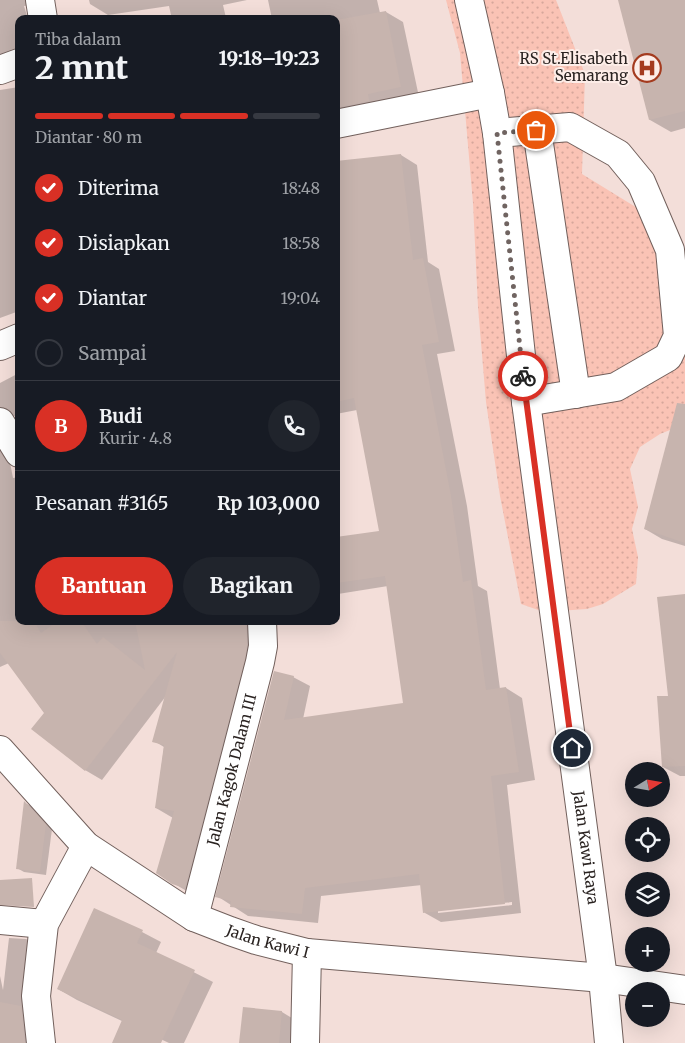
<!DOCTYPE html>
<html lang="id">
<meta charset="utf-8">
<style>
body{margin:0;font-family:Merriweather,serif;background:#20242c;color:#f1f3f6;height:100vh;display:flex;flex-direction:column;font-size:19px;white-space:nowrap}
*{box-sizing:border-box;margin:0}
p{font-size:16px;color:#9ea1a6}
.icon{flex:none;width:28px;height:28px;fill:none;stroke:currentColor;stroke-width:2;stroke-linecap:round;stroke-linejoin:round}
.map{position:relative;flex:1;overflow:hidden}
.side{position:absolute;left:15px;top:15px;width:325px;height:610px;display:flex;flex-direction:column;background:#171b24;border-radius:10px;box-shadow:0 5px 20px #0002}
.side>*{flex:none}
.needle{width:32px;rotate:79deg}
.buttons{position:absolute;left:625px;top:762px;display:grid;gap:10px}
.buttons a{display:grid;place-items:center;width:45px;height:45px;border-radius:50%;background:#171b24;box-shadow:0 5px 20px #0002;font-size:25px}
.pin{position:absolute;display:grid;place-items:center;width:42px;height:42px;color:#fff;margin:-21px;border:2px solid #fff;border-radius:50%;box-shadow:0 1px 5px #0007}
.courier{position:absolute;display:grid;place-items:center;width:50px;height:50px;margin:-25px;border:4px solid #d93025;border-radius:50%;background:#fff;color:#222;box-shadow:0 1px 6px #0007}
.headline em{font-style:normal;font-weight:800}
.headline div{display:flex;flex-direction:column-reverse}
.headline{display:flex;align-items:center;justify-content:space-between;height:85px;padding:0 20px}
h1{font-size:32px;font-weight:800;line-height:38px}
.bar{display:grid;grid-template-columns:repeat(4,1fr);gap:8px 5px;align-content:center;height:60px;padding:0 20px}
.bar i{height:6px;border-radius:4px;background:#363941}
.bar .active{background:#d93025}
.bar p{grid-column:span 4}
.line{display:flex;align-items:center;gap:12px;padding:0 20px;border-top:1px solid #363941}
.line div{flex:1}
.round{display:grid;place-items:center;flex:none;width:52px;height:52px;border-radius:26px;background:#20242c}
ol{padding:0 20px;list-style:none}
li{display:flex;align-items:center;gap:15px;height:55px}
li p{margin-inline-start:auto}
li .icon{padding:5px;border-radius:50%;background:#d93025;color:#fff;stroke-width:4}
li:last-child{color:#9ea1a6}
li i{width:28px;height:28px;border:2px solid #363941;border-radius:50%}
.primary-button{display:flex;gap:10px;margin-top:auto;padding:10px 20px}
.primary-button a{flex:1;height:58px;border-radius:30px;background:#d93025;color:#fff;font-size:20px;font-weight:800;line-height:58px;text-align:center}
.primary-button a+a{background:#20242c;color:#f1f3f6}
.map>svg:first-child{display:block}
</style>
<div class="map">
<svg width="685" height="1043" viewBox="0 0 685 1043">
<defs>
<pattern id="grass-dots" width="8" height="8" patternUnits="userSpaceOnUse" patternTransform="scale(1.25)"><rect width="8" height="8" fill="#fac3b5"/><path d="M2 2h.1M6 6h.1" fill="none" stroke="#d6a79b" stroke-width="1.8" stroke-linecap="round"/></pattern>
</defs>
<rect width="100%" height="100%" fill="#f3ded9"/>
<path fill="url(#grass-dots)" d="M446 0H556L585 74 582 174 647 214 685 305V424L660 434 640 447 630 469 638 507 632 529 638 557 636 584 603 604 587 609 544 612 521 604 500 496 486 402 478 307 473 203 460 53Z"/>
<g fill="#0003" fill-rule="evenodd">
<path d="M0 0H38L37 5 24 6 28 19H19V51L0 56Z"/>
<path d="M89 0H247L223 5 226 18 222 19H178L171 15 169 6 108 15 90 4Z"/>
<path d="M268 0H377L380 13 386 12 403 22 419 97 336 129V19H272Z"/>
<path d="M620 0H685V128L671 132 650 120Z"/>
<path d="M19 87V311L0 318V90Z"/>
<path d="M401 155 417 165 428 262 439 269 455 351 437 354 467 506 478 586 487 591 500 689 506 688 522 698 535 780 507 785 521 913 441 922 425 913 422 885 321 896 318 923 248 916 217 896 293 677 310 686 303 719 404 704 388 586 338 594 339 600H336V538L381 532 357 410 336 414V163ZM512 902V905L438 913V910Z"/>
<path d="M19 373V420L15 416 9 417 7 447 13 478 19 477V621H263L190 893 173 883V818L156 808 164 747 154 741 166 696 102 780 85 770 9 663 0 667V383Z"/>
<path d="M685 450V546L662 539 645 529Z"/>
<path d="M685 595V776H680L663 767 669 697Z"/>
<path d="M25 803 31 806 52 829 46 875 24 872 17 868Z"/>
<path d="M142 932 161 942 156 953 213 982 184 1043H169L77 1000 58 989Z"/>
<path d="M9 938 26 939 38 946 36 1043H0V976L3 990Z"/>
<path d="M244 1008 282 1012 300 1023 298 1043H240Z"/>
</g>
<g fill="#c7b4ae">
<path d="M618 0H685V111L649 120Z"/>
<path d="M386 11 401 87 368 94 369 101 336 108V20Z"/>
<path d="M401 154 413 260 423 258 439 342 422 345 451 496 463 582 471 580 486 690 506 687 519 772 491 776 505 904 423 913 419 874 305 888 302 914 230 907 231 901 215 897 274 671 294 676 284 720 403 703 385 576 336 583V537L379 531 354 398 336 402V161Z"/>
<path d="M677 403 685 404V543L644 529Z"/>
<path d="M685 594V766L662 767 657 696H668L657 597Z"/>
<path d="M0 621H34L41 633 58 621H81L97 644 103 637 145 670 135 621H246L247 645 245 659 185 888 172 884 156 873 174 811 155 808 164 745 152 742 177 652 85 771 31 729 44 713 0 653Z"/>
<path d="M24 801 46 824 40 872 16 869Z"/>
<path d="M32 878 34 907 0 905V880Z"/>
<path d="M94 908 143 930 137 943 195 970 161 1043H112L122 1020 57 989Z"/>
<path d="M0 1002 21 1006 25 1043H0Z"/>
<path d="M243 1007 282 1011 279 1043H239Z"/>
</g>
<g fill="none" stroke-linecap="round" stroke-linejoin="round">
<defs>
<g id="street">
<path d="M40 0 43 19"/>
<path d="M0 70 19 63"/>
<path d="M336 124 490 93"/>
<path d="M537 130 576 394"/>
<path d="M497 133 570 127 618 154 641 182 670 250 678 336 668 357 616 387 526 402"/>
<path d="M0 346 19 338"/>
<path d="M0 422 19 453"/>
<path id="s1" d="M194 917 260 662 263 646 262 621"/>
<path d="M0 920 44 924"/>
<path d="M603 978 685 990"/>
<path d="M41 1043 36 996 44 924 86 846"/>
<path d="M305 1043 307 953"/>
</g>
<g id="secondary">
<path id="s2" d="M469 0 490 93 497 133 526 402 603 978 609 1043"/>
<path id="s3" d="M0 750 86 846 194 917 230 931 256 940 307 953 603 978"/>
</g>
</defs>
<use href="#street" stroke="#72605c" stroke-width="30"/>
<use href="#secondary" stroke="#72605c" stroke-width="30"/>
<use href="#street" stroke="#fff" stroke-width="28"/>
<use href="#secondary" stroke="#fff" stroke-width="28"/>
</g>
<g fill="none" stroke-linecap="round" stroke-linejoin="round">
<path stroke="#706461" stroke-width="5" stroke-dasharray="0 9" d="M523 376 497 133 536 130"/>
<path stroke="#d93025" stroke-width="6" d="M523 376 572 748"/>
</g>
<defs>
<symbol id="hospital-ring" viewBox="-11 -11 22 22"><circle r="9.5" fill="#fdede8" stroke="#a43b1f" stroke-width="1.5"/><path d="M-5-5h3v3.5h4V-5h3V5h-3V1.5h-4V5h-3Z" fill="#a43b1f"/></symbol>
</defs>
<g fill-rule="evenodd">
<use href="#hospital-ring" x="631" y="52" width="32" height="32"/>
</g>
<g text-anchor="middle" stroke-width="4" stroke-linejoin="round" paint-order="stroke">
<g font-size="15" fill="#2a2321" stroke="#fdede8" text-anchor="end">
<text x="628" y="64">RS St.Elisabeth<tspan x="628" dy="17">Semarang</tspan></text>
</g>
<g font-size="15" fill="#2a2321" stroke="#fdede8">
<text dy="5" stroke="none"><textPath href="#s1" startOffset="152">Jalan Kagok Dalam III</textPath></text>
<text dy="5" stroke="none"><textPath href="#s2" startOffset="856">Jalan Kawi Raya</textPath></text>
<text dy="5" stroke="none"><textPath href="#s3" startOffset="336">Jalan Kawi I</textPath></text>
</g>
</g>
</svg>
<div class="buttons">
<a><svg class="needle" viewBox="-14 -14 28 28"><path d="M0-13l5 13h-10z" fill="#e53935"/><path d="M0 13l5-13h-10z" fill="#9ea1a6"/></svg></a>
<a><svg class="icon" aria-label="locate" viewBox="0 0 24 24"><circle cx="12" cy="12" r="6"/><path d="M12 2v4M12 18v4M2 12h4M18 12h4"/></svg></a>
<a><svg class="icon" aria-label="layers" viewBox="0 0 24 24"><path d="M12 4l9 5-9 5-9-5zM3 14l9 5 9-5"/></svg></a>
<a>+</a>
<a>−</a>
</div>
<div class="pin" style="left:536px;top:130px;background:#ea580c"><svg class="icon" aria-label="bag" viewBox="0 0 24 24"><path d="M5 8h14l-1 12H6zM9 8a3 3 0 0 1 6 0"/></svg></div>
<div class="pin" style="left:572px;top:748px;background:#1f2937"><svg class="icon" aria-label="home" viewBox="0 0 24 24"><path d="M3 11l9-7 9 7M6 9v11h12V9"/></svg></div>
<div class="courier" style="left:523px;top:376px"><svg class="icon" aria-label="bike" viewBox="0 0 24 24"><circle cx="6" cy="16" r="4"/><circle cx="18" cy="16" r="4"/><path d="M6 16l4-8h5l3 8M10 8l3 8H6M13 5h3"/></svg></div>
<section class="side">
<div class="headline"><div><h1>2 mnt</h1><p>Tiba dalam</p></div><em>19:18–19:23</em></div>
<div class="bar"><i class="active"></i><i class="active"></i><i class="active"></i><i></i><p>Diantar · 80 m</p></div>
<ol>
<li><svg class="icon" aria-label="check" viewBox="0 0 24 24"><path d="M5 12l5 5 9-10"/></svg>Diterima<p>18:48</p></li>
<li><svg class="icon" aria-label="check" viewBox="0 0 24 24"><path d="M5 12l5 5 9-10"/></svg>Disiapkan<p>18:58</p></li>
<li><svg class="icon" aria-label="check" viewBox="0 0 24 24"><path d="M5 12l5 5 9-10"/></svg>Diantar<p>19:04</p></li>
<li><i></i>Sampai</li>
</ol>
<div class="line" style="height:90px"><b class="round" style="background:#d93025;color:#fff">B</b><div><b>Budi</b><p>Kurir · 4.8</p></div><a class="round"><svg class="icon" aria-label="phone" viewBox="0 0 24 24"><path d="M5 4h4l2 5-3 2q2 4 5 5l2-3 5 2v4C11 20 4 13 5 4z"/></svg></a></div>
<div class="line" style="height:65px"><div>Pesanan #3165</div><b>Rp 103,000</b></div>
<div class="primary-button"><a>Bantuan</a><a>Bagikan</a></div>
</section>
</div>
